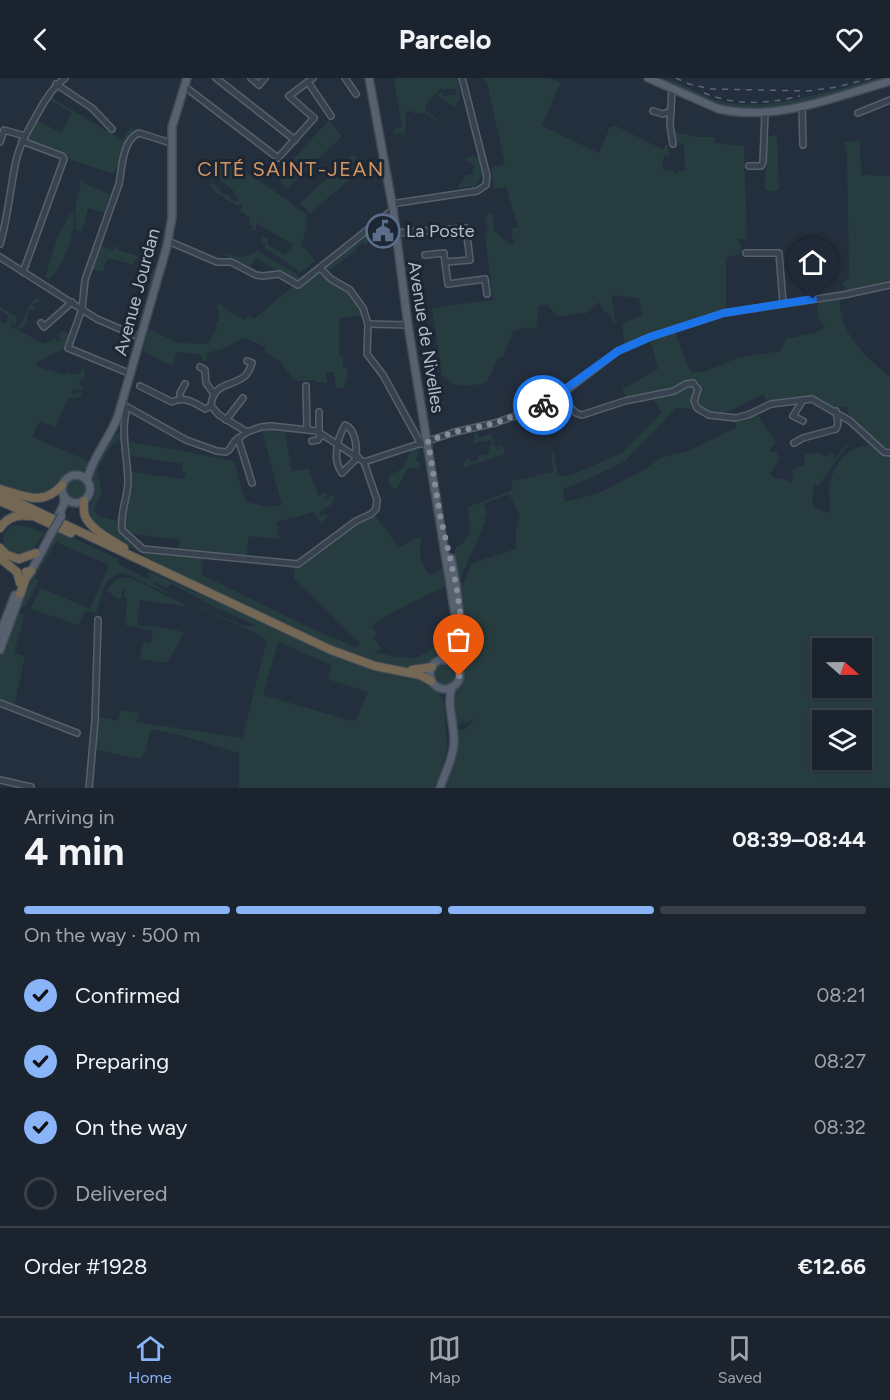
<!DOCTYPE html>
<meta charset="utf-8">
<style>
body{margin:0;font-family:Figtree,sans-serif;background:#282f3a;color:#f1f3f6;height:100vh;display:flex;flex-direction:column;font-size:22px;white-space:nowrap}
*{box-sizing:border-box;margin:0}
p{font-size:20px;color:#a0a4aa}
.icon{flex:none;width:33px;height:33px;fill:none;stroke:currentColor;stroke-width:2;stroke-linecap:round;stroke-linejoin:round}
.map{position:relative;height:710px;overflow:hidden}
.side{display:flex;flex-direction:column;background:#1b232e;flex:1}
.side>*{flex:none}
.needle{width:39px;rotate:110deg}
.tools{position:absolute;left:812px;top:560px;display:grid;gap:12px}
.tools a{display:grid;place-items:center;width:60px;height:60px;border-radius:0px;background:#1b232e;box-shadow:0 2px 4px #0004,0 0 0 2px #39404a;font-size:30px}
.pin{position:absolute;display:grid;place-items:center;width:51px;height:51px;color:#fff;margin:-62px -26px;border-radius:50% 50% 50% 0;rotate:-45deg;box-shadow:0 0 6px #0007}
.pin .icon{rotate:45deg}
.courier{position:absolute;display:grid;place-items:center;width:60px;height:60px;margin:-30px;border:4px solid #1a73e8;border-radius:50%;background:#fff;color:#222;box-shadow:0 2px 8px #0007}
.head em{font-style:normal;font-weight:700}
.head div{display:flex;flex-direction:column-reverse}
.head{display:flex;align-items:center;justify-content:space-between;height:102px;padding:0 24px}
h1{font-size:39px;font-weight:700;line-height:45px}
.bar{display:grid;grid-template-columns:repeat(4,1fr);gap:9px 6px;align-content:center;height:72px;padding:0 24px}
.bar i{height:8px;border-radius:4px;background:#39404a}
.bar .selected{background:#8ab4f8}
.bar p{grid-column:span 4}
.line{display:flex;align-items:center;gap:15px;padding:0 24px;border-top:2px solid #39404a}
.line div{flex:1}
ol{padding:0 24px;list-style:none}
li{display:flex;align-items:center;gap:18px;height:66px}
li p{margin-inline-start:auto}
li .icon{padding:6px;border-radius:50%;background:#8ab4f8;color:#111;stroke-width:4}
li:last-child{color:#a0a4aa}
li i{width:33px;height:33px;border:3px solid #39404a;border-radius:50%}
header{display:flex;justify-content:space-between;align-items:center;height:78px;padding:0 24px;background:#1b232e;font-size:27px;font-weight:700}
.tabs{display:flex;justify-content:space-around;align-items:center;height:84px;border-top:2px solid #39404a;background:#1b232e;font-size:16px;color:#a0a4aa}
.tabs a{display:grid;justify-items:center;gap:3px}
.tabs .selected{color:#8ab4f8}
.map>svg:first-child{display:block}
</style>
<header><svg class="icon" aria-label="back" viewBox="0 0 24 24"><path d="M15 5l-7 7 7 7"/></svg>Parcelo<svg class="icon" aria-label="heart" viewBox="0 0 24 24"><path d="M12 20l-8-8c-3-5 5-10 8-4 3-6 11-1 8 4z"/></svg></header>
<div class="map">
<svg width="890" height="710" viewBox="0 0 890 710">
<rect width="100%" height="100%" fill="#242f3e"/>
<g fill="#263c3f" fill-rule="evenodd">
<path d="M394 0H457L461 19 454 29 437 17 440 14 445 18 456 17 455 10 443 12 441 10 425 28V32L443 46 454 33 443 47 424 34 414 36V33L406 34 405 61 403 55 395 56 393 54 394 51 402 49Z"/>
<path d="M481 0H549L559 4 560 6 542 48 599 75 610 49 616 48 662 71 666 67H668L669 79 664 78 662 84 664 95 665 92 673 93 676 97 679 93H685L684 66 675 64 673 54 696 59H714L715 65 744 68 747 161H739L743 175 726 180V231L724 235 625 270 622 245 642 238 639 220 614 217 612 218 616 249 608 234 603 233 599 224 585 236 580 234 573 237 557 238 547 227 539 228 536 251 528 249 513 253 504 278 498 281 487 304 481 306 465 308 453 306 442 297 432 230 493 222 485 157 488 150 485 139 489 135 493 136 494 153 511 167 514 163 511 157 512 151 518 149 506 109 494 111 491 90 505 86 487 5Z"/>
<path d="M654 0C682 0 701 21 728 25 777 32 831 12 879 0L885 1 773 32 736 31 719 28Z"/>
<path d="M50 19 123 62 131 49 138 52 130 56 114 96 66 80V78L29 63 27 59 37 42 61 55 72 35 48 21Z"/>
<path d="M768 37 767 58H777L779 112 769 113 765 111 766 38Z"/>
<path d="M329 42 342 58 287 111 277 99Z"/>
<path d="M860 63 861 97 890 98V204L849 213 842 206 849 199 847 78 844 64Z"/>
<path d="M353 77 356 80 352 87 358 94 310 135 300 125Z"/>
<path d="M474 77 478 80 483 97 475 108 459 110 458 105 461 106 466 97 473 96 472 93 475 88 465 81Z"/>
<path d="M225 79 293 126 294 129 305 135C310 148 304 156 301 168L305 171 315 183 301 194 264 170 266 166 262 164V159L269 161 267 166 285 177 293 167 256 145V153L251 151 253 149 250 147V140L240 133 242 128 240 126 238 128 216 115 211 109 210 103 220 111 221 115 229 118 234 123H239L234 116 235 114 213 96Z"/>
<path d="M81 101 87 107 110 116 104 135 88 130 82 154 75 151 76 127 80 111Z"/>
<path d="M71 135 74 137C74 161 65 183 50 201L45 199 57 160Z"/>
<path d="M384 144V149L380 153 381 156 365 167 363 165 356 170 357 172 325 195 323 189 377 146 379 147Z"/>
<path d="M106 149 100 168 114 172 116 168 118 169 120 173 138 178 139 180 135 181 134 186 156 192 149 216 147 215 152 192 112 181H107L103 194 90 191Z"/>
<path d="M257 173 297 196 301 201 297 204 256 180 249 190 224 177 225 175C236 181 247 180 257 173Z"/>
<path d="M317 195 352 216 365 237 339 240V277L343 278V290L347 291 348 299 344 310H336L334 294 326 295 327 305 317 304V302L295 303 280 284 264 273 267 267 263 268 244 260 225 270 207 275V283H202L201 277 198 276 177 274 172 288 143 273 149 251 178 265 208 266 217 250 215 246 220 241 217 226 223 227 226 232 245 242 250 237 254 241 293 208Z"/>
<path d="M840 219C840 225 840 232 842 238 847 263 871 283 890 299V372H883L847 339 848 331 845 328 836 329V331C806 316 798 318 768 325L763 316 721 337 711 335 699 329 696 320 701 307 699 304 693 303 695 313 692 331 676 330 624 384 573 408 563 410 565 424 601 414 642 393 662 379 688 373 735 350 736 346 732 342 756 334 776 365 770 371 771 374H776L780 381 770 396 774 400 786 401 788 405 792 404 793 391 804 387 805 376 818 375 827 379 831 375 835 378 833 381 834 382 845 367H848L819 407H814L812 420 814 429 828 435C832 428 830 424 829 417 829 399 838 377 856 370 860 368 865 368 869 366L859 358 861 356 881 375 890 376V710H444L454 679 457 656 459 651 463 652 477 639 465 646 463 643 461 646 457 647 453 618V614L461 602 462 596 459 580 465 550 460 514 472 485 516 471V453L520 438 509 416 484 426 487 436 484 437 485 442 483 449 460 501 454 474 456 469 464 464 470 455 468 429 513 412 511 401 519 402 553 394 551 373H553L558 395 562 399 571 397 622 375 662 334 652 319 627 321 622 311 658 291 650 261 675 253 686 284 692 295 706 293 737 280 781 273 786 261 821 253 825 249 819 242 817 228 822 222ZM822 570H861V609H822ZM822 642H861V681H822Z"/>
<path d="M36 220 40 222 39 224 33 226 35 232H29L25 248 18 252 45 266 54 260 59 264 60 261 57 257 64 252 69 258 64 271 39 283 35 288 66 297V294L79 297 82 290 85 292 84 300 79 304 82 308 83 312 76 311 71 314 74 316 81 314 82 318 72 321 68 320 56 349 40 343 32 359 91 384 84 392 70 395 54 413 36 418 0 409V243L6 246 8 238 0 232V229L16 238V247L12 245 11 249 17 252 31 225Z"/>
<path d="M261 349 276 351 277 355 281 354V350H284L292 393 309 391 318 418 326 414 327 417 325 419 326 421 332 417 335 418 332 426 320 434 321 438 326 436 328 438 321 446 314 434 276 444 280 461 249 458 246 481 203 477 202 497 317 553 356 569 360 565 294 501 295 486 356 443 371 436 375 438 399 469 421 458C420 475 418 483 430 497L446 488 448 500 447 507 384 539 371 549 378 556 373 559 382 571 374 574 396 579 417 580 438 566 448 567 451 555 454 556 452 572C442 581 427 590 412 590 375 590 321 564 287 548 248 530 207 514 170 493 143 478 115 459 90 442L87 432 95 418 92 397 114 358 119 354 121 355V361L111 368 97 393 102 417H100L94 432 99 438 117 443 122 417 119 448 121 453 144 473H178L180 462 134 456 128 453 124 449 130 394 184 401 186 394H182L183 386 128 377 127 363 234 383 242 413 247 424 266 429 282 427Z"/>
<path d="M475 353 479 359 490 356 493 359 494 368 498 370V373H500L498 368 503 367 505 376 465 389 462 387 468 379 471 384 478 382 479 377H487L492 364 490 362 473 366Z"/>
<path d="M420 369 416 382 420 385V390L407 391 396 412 388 404 390 397 402 391 412 371Z"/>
<circle cx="76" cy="412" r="12"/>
<path d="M12 447 25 448 45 455 30 476 15 479C0 469 0 458 12 447Z"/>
<path d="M56 452 118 481 119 487 147 501 150 500 147 494 152 495 346 582 372 590 426 602 440 616 444 624 447 670 437 710H239V675L177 656 151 651 145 675 140 681 98 672 95 669 97 638 118 643 121 632 140 635 136 644 242 660 267 563 252 553 176 520 127 496 119 495 106 504 96 535 85 533 79 547 30 531 41 510 90 531 109 487 56 464 35 500 39 503 25 529H22C17 514 48 467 56 452ZM155 504 166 510 171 506 215 529 256 547 247 549 172 518 153 505ZM278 564 332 587 327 601 368 614 357 640 352 643 263 617Z"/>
<path d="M121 500H130L138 503 189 529 140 522 137 547C153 550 168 548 184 555L178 567 166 585 140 581 143 564 150 565 153 553 125 547 127 520 124 519 126 510 121 513 122 518 119 521H117L107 512 115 502Z"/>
<path d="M17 534 23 536 24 538 14 575 25 578 14 628 0 623V579Z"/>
<circle cx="443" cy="597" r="11"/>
</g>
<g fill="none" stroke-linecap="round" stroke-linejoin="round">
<defs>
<g id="minor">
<path d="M216 0 295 62"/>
<path d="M251 0 259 7 265 0"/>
<path d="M345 0 356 16"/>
<path d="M308 4 331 38"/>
<path d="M56 6 92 30 112 51"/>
<path d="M184 8 278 80 314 40 289 18 313 0"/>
<path d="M672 11 670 47 673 66"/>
<path d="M802 28 803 67"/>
<path d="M653 33 663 36 671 33"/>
<path d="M858 35 890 22"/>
<path d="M22 63 62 78 64 81 23 194"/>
<path d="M0 64 4 52 25 58"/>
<path d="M749 88H761L763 84 765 35"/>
<path d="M391 126 477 113 486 107 487 98 462 0"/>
<path d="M395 155 466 150 470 182 445 184 448 206 485 201 487 216"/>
<path d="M168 163 217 184H231L256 197 263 198 279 196 298 207 390 134"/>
<path d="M0 166C8 139 10 111 16 83 20 65 30 49 39 33 46 20 53 9 65 0"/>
<path d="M746 175H779L783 225"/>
<path d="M425 177 444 175 445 184"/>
<path d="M0 179 97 241 141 260"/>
<path d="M320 190 331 201 350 212 363 230 368 246 367 276 383 297 421 366"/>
<path d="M41 245 44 249 72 224"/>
<path d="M368 246 408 247"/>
<path d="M247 283 252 285C251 288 248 295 245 298 232 309 213 304 211 328L219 337 247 354"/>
<path d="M200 289 205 292 206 305 214 316"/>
<path d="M131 296 68 270 82 231 85 202 119 106C122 91 122 62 139 55L171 65"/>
<path d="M140 308 172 324C184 318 194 324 205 331L211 328"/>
<path d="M306 308 307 351"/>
<path d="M559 318 576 335 582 337 625 323 674 313 686 306 693 305 698 311 694 323 697 330 709 337 736 340 750 336 771 326 812 321 850 343 884 374 890 375"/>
<path d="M180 320V315L185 306"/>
<path d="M122 326 186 362 217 373 226 374 229 372 235 363 247 354 261 349 271 348 317 353 364 384 455 354 495 345 540 329 559 318 618 273 650 259 724 235 843 217 890 207"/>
<path d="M127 330C120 355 128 380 128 405 127 422 120 434 122 452L143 471 298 486 356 443 371 436 376 431 377 422 364 384"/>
<path d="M226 342 243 320"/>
<path d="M803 343 793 338 803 322"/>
<path d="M319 355V334"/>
<path d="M238 360 252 405"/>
<path d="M312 363 318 362 321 357"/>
<path d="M794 365 803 360 836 351 838 346 836 333"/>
<path d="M356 377C357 367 355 351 345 347 337 361 332 382 342 395L358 379"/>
<path d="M0 625 77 655"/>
<path d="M0 702 31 709"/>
<path d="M89 710 95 642 98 542"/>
</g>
<g id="major">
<path d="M369 0 393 131 408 247 456 543C457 558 458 573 444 582"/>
<path d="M648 0 719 31C777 44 834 19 890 3"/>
<circle cx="76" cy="411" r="14"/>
<path d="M87 402C92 380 110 360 118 338L167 168 172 139V49L187 0"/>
<path d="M59 436 64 426V419"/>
<path d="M451 480 456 506 461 550"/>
<path d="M29 497 51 456"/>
<path d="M0 556 15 517"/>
<path d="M0 572 22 512"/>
<circle cx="445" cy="596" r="15"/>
<path d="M458 589 457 578 459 567"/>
<path d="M440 710C445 695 453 681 454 665 455 647 446 627 452 609"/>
</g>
<g id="highway">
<path d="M0 411C25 418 43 429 62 407"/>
<path d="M0 416 331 572 375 588 420 597 431 603"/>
<path d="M0 423 71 455"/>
<path d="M84 423C84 428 83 433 85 438 91 452 112 462 124 470"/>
<path d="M0 450C7 439 18 436 30 438"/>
<path d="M0 470 7 477 19 481 36 475"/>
<path d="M0 480 17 494 20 505"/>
<path d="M20 516 27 497 26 494 31 493"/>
<path d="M412 592 432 589"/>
</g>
</defs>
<use href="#minor" stroke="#565f6c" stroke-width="8"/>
<use href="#major" stroke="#414a57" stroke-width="10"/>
<use href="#highway" stroke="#434c59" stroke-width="10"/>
<use href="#minor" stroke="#38414e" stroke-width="5"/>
<use href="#major" stroke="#56606e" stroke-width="7"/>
<use href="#highway" stroke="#746855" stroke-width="8"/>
<g stroke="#5a6575" stroke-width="1.5" stroke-dasharray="6 6" stroke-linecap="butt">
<path d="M676 0 689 6 711 11 808 13 837 9 872 0"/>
<path d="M704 15C736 28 767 26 800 18"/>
</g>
<defs>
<path id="major-bridge" d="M51 456 62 437"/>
</defs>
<use href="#major-bridge" stroke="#414a57" stroke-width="10" stroke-linecap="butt"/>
<use href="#major-bridge" stroke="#56606e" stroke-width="7"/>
</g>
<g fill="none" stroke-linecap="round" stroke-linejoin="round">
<path stroke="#828b98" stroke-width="6" stroke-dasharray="0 10.8" d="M459 598 457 578 461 540 456 506 440 437 428 363 455 354 495 345 543 327"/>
<path stroke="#1a73e8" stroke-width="8" d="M543 327 618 273 650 259 724 235 813 221"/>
</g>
<defs>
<symbol id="civic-ring" viewBox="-11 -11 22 22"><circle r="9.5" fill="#1d2633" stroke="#5c6f8a" stroke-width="1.5"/><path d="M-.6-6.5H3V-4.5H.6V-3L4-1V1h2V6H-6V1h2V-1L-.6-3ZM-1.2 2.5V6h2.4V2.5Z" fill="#5c6f8a"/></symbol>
</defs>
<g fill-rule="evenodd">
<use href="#civic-ring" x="364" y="134" width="38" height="38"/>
</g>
<g text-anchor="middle" stroke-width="6" stroke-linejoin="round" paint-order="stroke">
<g font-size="18" fill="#b4bcc9" stroke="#1d2633" text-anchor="start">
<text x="406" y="159">La Poste</text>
</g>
<g font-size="18" fill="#b4bcc9" stroke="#1d2633">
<text transform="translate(137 214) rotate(-75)" y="6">Avenue Jourdan</text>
<text transform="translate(426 259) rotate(81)" y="6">Avenue de Nivelles</text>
</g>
<g font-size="20" letter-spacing="1.5" fill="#d59563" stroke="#1d2633">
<text x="291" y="98">CITÉ SAINT-JEAN</text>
</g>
</g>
</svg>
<div class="tools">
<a><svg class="needle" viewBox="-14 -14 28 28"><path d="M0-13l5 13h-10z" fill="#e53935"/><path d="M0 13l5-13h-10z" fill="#a0a4aa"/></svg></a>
<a><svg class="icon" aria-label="layers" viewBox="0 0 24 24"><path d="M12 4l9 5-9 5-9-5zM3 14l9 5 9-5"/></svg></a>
</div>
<div class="pin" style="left:459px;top:598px;background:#ea580c"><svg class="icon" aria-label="bag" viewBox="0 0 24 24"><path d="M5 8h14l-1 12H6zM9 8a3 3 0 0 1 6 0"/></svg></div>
<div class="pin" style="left:813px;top:221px;background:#1f2937"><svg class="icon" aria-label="home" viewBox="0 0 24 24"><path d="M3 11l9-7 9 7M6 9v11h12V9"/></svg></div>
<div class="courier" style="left:543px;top:327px"><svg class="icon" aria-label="bike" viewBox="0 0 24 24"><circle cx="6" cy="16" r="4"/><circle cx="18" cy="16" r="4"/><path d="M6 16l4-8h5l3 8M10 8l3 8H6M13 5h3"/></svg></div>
</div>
<section class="side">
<div class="head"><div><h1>4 min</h1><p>Arriving in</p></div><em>08:39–08:44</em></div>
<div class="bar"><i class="selected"></i><i class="selected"></i><i class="selected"></i><i></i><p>On the way · 500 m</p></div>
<ol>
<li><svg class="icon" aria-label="check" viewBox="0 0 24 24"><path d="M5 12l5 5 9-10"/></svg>Confirmed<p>08:21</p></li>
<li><svg class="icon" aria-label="check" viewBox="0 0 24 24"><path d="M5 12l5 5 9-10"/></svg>Preparing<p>08:27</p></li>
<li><svg class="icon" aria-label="check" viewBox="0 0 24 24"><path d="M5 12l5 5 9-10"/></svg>On the way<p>08:32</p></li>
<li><i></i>Delivered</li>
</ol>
<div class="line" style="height:78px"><div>Order #1928</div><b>€12.66</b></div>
</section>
<nav class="tabs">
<a class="selected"><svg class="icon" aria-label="home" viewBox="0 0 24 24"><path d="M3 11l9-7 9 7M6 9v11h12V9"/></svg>Home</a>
<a><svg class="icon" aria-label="map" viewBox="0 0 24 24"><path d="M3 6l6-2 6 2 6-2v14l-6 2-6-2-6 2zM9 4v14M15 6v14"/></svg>Map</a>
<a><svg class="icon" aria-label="saved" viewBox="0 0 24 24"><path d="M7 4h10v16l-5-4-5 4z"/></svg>Saved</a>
</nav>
